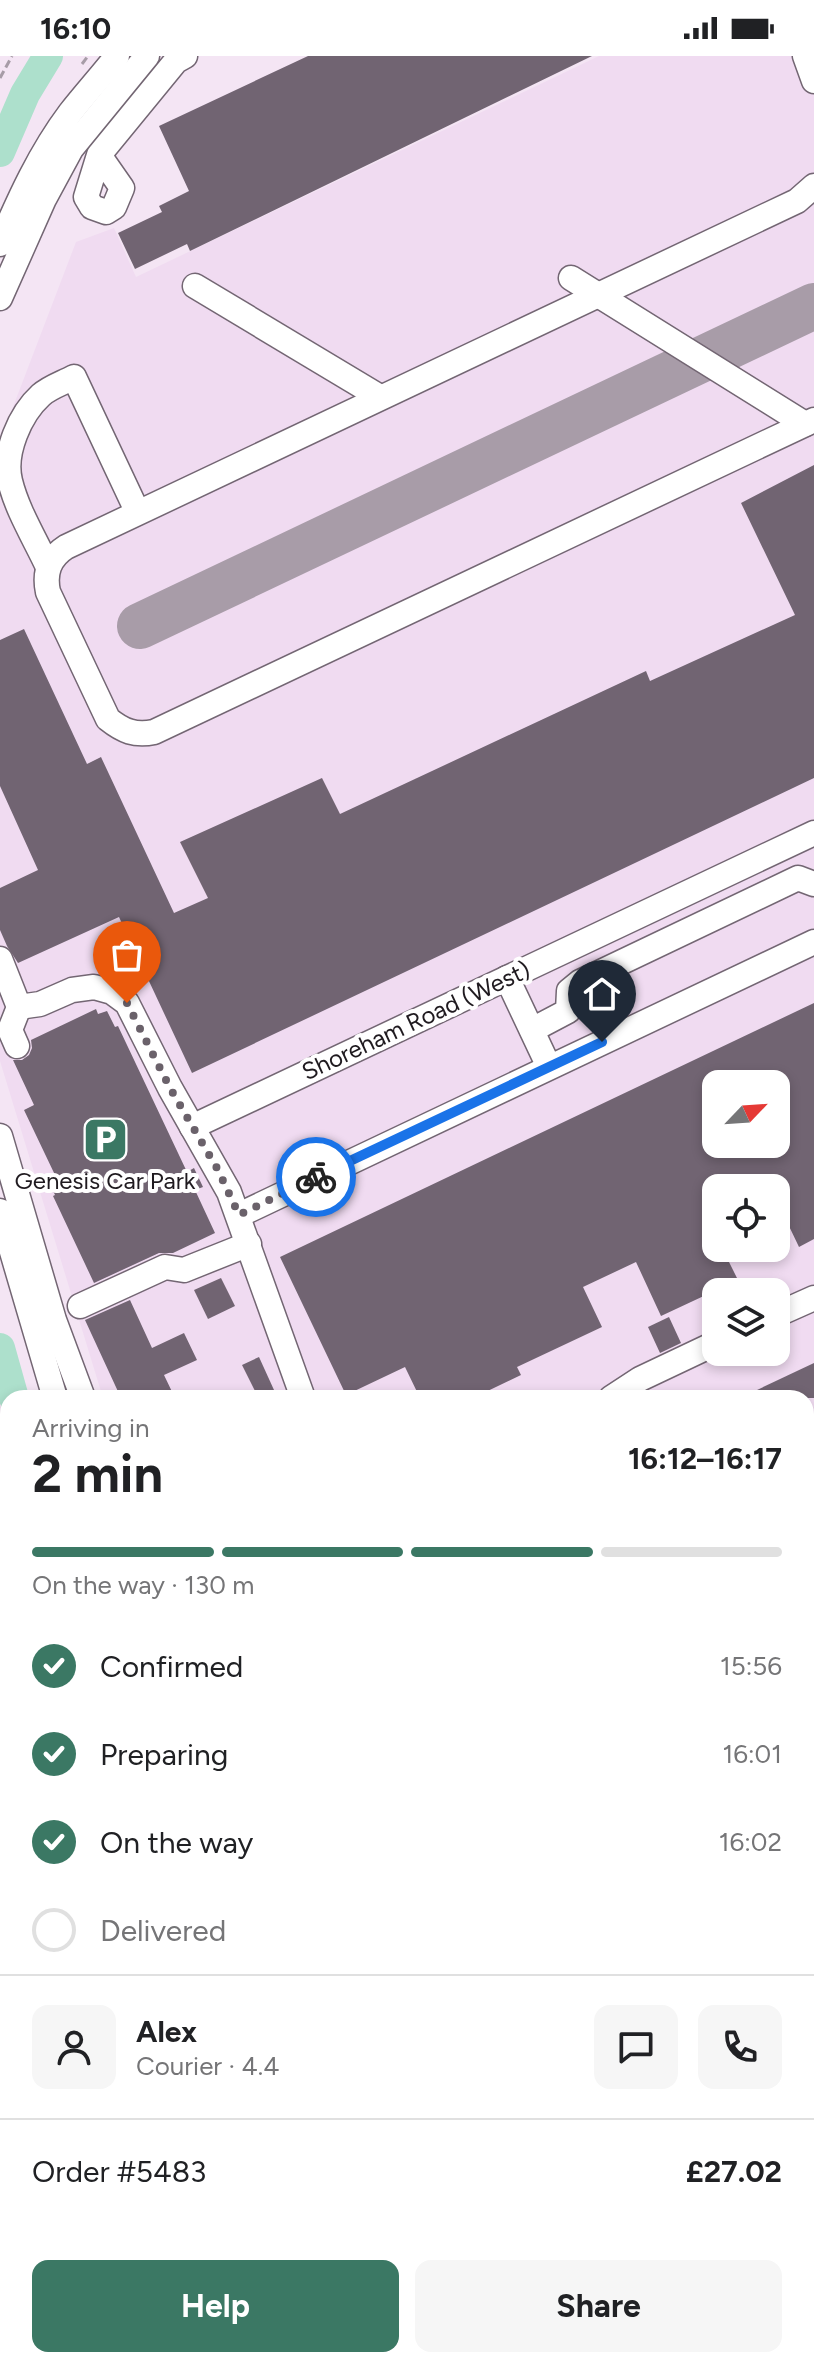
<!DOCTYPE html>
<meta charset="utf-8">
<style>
body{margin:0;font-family:Figtree,sans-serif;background:#f6f6f6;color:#202124;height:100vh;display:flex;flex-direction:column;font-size:30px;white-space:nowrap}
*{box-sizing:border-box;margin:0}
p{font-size:26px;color:#757577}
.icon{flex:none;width:44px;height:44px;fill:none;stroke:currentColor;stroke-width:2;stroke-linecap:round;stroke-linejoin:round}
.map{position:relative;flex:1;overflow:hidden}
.drawer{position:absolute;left:0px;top:1334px;width:814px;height:978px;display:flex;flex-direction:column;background:#fff;border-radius:24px 24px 0 0;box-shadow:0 4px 12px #0003}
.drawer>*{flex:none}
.needle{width:52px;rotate:65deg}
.fabs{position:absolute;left:702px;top:1014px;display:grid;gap:16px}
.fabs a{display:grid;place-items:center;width:88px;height:88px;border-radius:16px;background:#fff;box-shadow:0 4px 12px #0003;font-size:40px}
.pin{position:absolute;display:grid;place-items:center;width:68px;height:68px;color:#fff;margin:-82px -34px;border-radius:50% 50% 50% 0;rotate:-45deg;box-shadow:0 0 8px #0007}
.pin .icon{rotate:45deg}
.courier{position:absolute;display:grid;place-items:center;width:80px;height:80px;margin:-40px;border:6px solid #1a73e8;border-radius:50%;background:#fff;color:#222;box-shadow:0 2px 10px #0007}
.overview em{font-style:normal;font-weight:700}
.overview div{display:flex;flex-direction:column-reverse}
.overview{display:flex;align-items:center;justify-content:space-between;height:136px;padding:0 32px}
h1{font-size:52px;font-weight:700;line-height:60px}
.bar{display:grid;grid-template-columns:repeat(4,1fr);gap:12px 8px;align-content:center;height:96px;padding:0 32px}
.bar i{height:10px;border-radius:6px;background:#e0e0e0}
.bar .current{background:#3b7864}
.bar p{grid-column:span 4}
.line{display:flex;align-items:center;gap:20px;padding:0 32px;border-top:2px solid #e0e0e0}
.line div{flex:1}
.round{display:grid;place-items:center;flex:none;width:84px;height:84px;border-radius:16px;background:#f6f6f6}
ol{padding:0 32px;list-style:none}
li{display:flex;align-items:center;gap:24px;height:88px}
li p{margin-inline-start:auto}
li .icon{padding:8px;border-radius:50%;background:#3b7864;color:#fff;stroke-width:4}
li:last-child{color:#757577}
li i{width:44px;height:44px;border:4px solid #e0e0e0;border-radius:50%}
.button{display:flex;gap:16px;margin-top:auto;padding:16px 32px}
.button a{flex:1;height:92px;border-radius:16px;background:#3b7864;color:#fff;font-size:32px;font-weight:700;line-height:92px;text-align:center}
.button a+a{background:#f6f6f6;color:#202124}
.status{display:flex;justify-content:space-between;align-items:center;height:56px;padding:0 40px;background:#fff;direction:ltr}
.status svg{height:22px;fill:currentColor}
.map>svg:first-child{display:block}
</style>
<div class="status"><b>16:10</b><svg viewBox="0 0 49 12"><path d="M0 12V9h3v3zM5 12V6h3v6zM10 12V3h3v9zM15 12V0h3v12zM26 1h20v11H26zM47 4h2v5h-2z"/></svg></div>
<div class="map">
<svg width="814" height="2311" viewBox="0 0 814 2311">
<rect width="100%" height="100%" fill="#f4e5f4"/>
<g fill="#f0dbf1" fill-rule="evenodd">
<path d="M599 0H814V2311H383L380 2304H806V1342H103L0 1005V385L76 186 114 172 136 221ZM716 1028H776V1088H716ZM716 1132H776V1192H716ZM716 1236H776V1296H716Z"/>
<path d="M0 1643 8 1663V2302L0 2305Z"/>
</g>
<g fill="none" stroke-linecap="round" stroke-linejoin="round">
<g stroke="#ade0cc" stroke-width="30">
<path d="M0 96 25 38 48 0"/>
<path d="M0 1292 14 1342"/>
<path d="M0 1514 8 1531"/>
<path d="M225 2304 227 2311"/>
<path d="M288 2304 290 2311"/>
</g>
<path stroke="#a89ca8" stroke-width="46" d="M140 570 814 250"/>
</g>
<g fill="#716472" fill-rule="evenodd">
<path d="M308 0H592L190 195 187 188 135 213 118 177 162 156 159 150 189 135 159 70Z"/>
<path d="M814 409V722L192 1017 119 861 18 907 7 890 0 874V832L38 814 0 730V584L24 573 87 708 101 701 174 857 208 842 180 786 322 722 340 758 646 615 650 625 795 559 741 447Z"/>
<path d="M814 947V1183L799 1191 776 1143V1132H716V1167L710 1169 716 1180V1192H722L738 1224 661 1260 636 1206 583 1231 602 1271 517 1311 521 1319 473 1342H420L405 1311 346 1339 280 1201ZM716 1028H776V1088H716Z"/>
<path d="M96 953 98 958 107 955 115 971 118 970 187 1116 194 1112 203 1131 195 1134 215 1177 173 1197H159L94 1227 53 1140 55 1139 47 1122 55 1119 24 1054 34 1049 13 1004H22L29 999 32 992 31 984Z"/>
<path d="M221 1222 235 1250 208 1263 194 1234Z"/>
<path d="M130 1244 152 1292 184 1277 197 1304 164 1319 175 1342H121L85 1264Z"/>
<path d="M669 1261 681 1287 660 1297 648 1271Z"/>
<path d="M259 1301 274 1334 258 1341 242 1309Z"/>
<path d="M814 1307V1342H740Z"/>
</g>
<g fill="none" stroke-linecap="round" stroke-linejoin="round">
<defs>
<g id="minor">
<path d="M805 0 814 25"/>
<path d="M99 99 86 141 92 151 106 156 114 151 122 132 99 99 176 5 185 0"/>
<path d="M814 130 797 145 66 491C49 502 44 517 48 536L108 663C123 675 135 680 154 676L814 364"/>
<path d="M0 188C19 143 40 97 70 57 85 38 102 19 117 0"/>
<path d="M571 222 805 368"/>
<path d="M195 230 380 341"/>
<path d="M0 242 44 143 71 93 147 0"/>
<path d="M48 511C35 483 17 454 10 425 3 397 20 358 41 339 50 331 63 327 74 321L137 455"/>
<path d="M0 903 19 951 10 974 17 990"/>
<path d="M507 922 549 1011"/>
<path d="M19 951 40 948 72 934 94 931 112 936 127 947 170 1032 229 1136 303 1342"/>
<path d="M532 974 568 955 569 935 580 926 798 822 814 828"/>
<path d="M192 1071 814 777"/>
<path d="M0 1080 54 1264 83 1342"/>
<path d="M0 1155 55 1342"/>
<path d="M239 1159 814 886"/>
<path d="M80 1250 165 1211 184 1214 249 1188"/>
<path d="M776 1259 814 1242"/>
<path d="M611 1342 640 1323 716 1287"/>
<path d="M0 1582 8 1598"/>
<path d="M0 1774 8 1808"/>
<path d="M806 1794 814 1811"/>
<path d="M806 1877 814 1894"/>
<path d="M808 1965 814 1950"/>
<path d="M0 2021H8"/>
<path d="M0 2067 8 2060"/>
<path d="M806 2089 814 2066"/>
<path d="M806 2116 814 2126"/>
<path d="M806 2144 814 2147"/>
<path d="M806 2239 814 2255"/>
<path d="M97 2304 125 2311"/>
<path d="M183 2304 185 2311"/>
<path d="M332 2304 334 2311"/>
<path d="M353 2304 355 2311"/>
<path d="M415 2304 419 2311"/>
<path d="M767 2304 770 2311"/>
<path d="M38 2311 73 2304"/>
</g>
</defs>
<use href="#minor" stroke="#736673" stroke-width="27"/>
<g stroke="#a79ca7" stroke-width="3" stroke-dasharray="8 4" stroke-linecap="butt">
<path d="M82 8 88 0"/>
<path d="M0 22 12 0"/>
<path d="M0 1473 8 1491"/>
<path d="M243 2304 245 2311"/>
</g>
<use href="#minor" stroke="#fff" stroke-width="24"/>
</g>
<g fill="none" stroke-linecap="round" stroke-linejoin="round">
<path stroke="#6a616a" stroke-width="8" stroke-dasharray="0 14.4" d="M127 947 170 1032 218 1114 239 1159 316 1121"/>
<path stroke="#1a73e8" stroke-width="10" d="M316 1121 602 986"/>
</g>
<defs>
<symbol id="parking-square" viewBox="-11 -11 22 22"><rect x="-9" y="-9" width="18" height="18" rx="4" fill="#3b7864" stroke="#fff"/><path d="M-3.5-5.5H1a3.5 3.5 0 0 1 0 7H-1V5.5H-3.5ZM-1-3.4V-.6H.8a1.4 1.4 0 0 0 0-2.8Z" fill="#fff"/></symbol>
</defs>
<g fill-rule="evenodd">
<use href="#parking-square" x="80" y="1058" width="51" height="51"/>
</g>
<g text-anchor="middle" stroke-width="8" stroke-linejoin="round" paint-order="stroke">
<g font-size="24" fill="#1f1a1f" stroke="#fff">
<text transform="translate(416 965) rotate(-25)" y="8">Shoreham Road (West)</text>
</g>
<g font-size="24" fill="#1f1a1f" stroke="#fff">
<text x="105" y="1133">Genesis Car Park</text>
</g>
</g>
</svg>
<div class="fabs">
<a><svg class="needle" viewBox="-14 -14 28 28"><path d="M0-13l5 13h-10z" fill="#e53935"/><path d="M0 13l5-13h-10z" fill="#757577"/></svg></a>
<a><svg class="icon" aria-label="locate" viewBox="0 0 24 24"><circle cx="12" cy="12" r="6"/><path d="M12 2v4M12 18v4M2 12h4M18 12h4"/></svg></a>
<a><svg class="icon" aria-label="layers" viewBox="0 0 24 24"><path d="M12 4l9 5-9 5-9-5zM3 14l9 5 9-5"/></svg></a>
</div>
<div class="pin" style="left:127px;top:947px;background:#ea580c"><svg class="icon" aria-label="bag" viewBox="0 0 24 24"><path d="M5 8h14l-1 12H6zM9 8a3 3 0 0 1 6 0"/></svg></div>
<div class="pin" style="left:602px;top:986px;background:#1f2937"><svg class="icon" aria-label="home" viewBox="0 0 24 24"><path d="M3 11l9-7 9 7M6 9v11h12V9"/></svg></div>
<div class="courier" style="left:316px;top:1121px"><svg class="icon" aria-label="bike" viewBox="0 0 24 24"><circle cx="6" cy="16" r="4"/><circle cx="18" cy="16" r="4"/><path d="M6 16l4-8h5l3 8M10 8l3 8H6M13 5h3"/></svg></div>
<section class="drawer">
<div class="overview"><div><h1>2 min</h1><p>Arriving in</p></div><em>16:12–16:17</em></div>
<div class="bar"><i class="current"></i><i class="current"></i><i class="current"></i><i></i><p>On the way · 130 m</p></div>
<ol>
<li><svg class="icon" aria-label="check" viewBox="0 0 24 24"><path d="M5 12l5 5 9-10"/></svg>Confirmed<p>15:56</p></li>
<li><svg class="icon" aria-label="check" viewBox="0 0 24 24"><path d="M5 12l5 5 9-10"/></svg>Preparing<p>16:01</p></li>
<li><svg class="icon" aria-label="check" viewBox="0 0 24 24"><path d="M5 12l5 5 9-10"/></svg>On the way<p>16:02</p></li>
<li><i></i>Delivered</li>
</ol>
<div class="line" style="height:144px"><a class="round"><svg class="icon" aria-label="person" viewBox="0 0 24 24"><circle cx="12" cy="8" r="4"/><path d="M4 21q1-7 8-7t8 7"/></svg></a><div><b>Alex</b><p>Courier · 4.4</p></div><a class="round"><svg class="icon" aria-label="chat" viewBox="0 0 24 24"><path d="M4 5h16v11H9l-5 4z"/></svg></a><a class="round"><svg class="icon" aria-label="phone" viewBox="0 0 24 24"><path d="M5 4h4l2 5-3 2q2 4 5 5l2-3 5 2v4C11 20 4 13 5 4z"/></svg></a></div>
<div class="line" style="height:104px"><div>Order #5483</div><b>£27.02</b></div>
<div class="button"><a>Help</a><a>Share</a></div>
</section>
</div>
